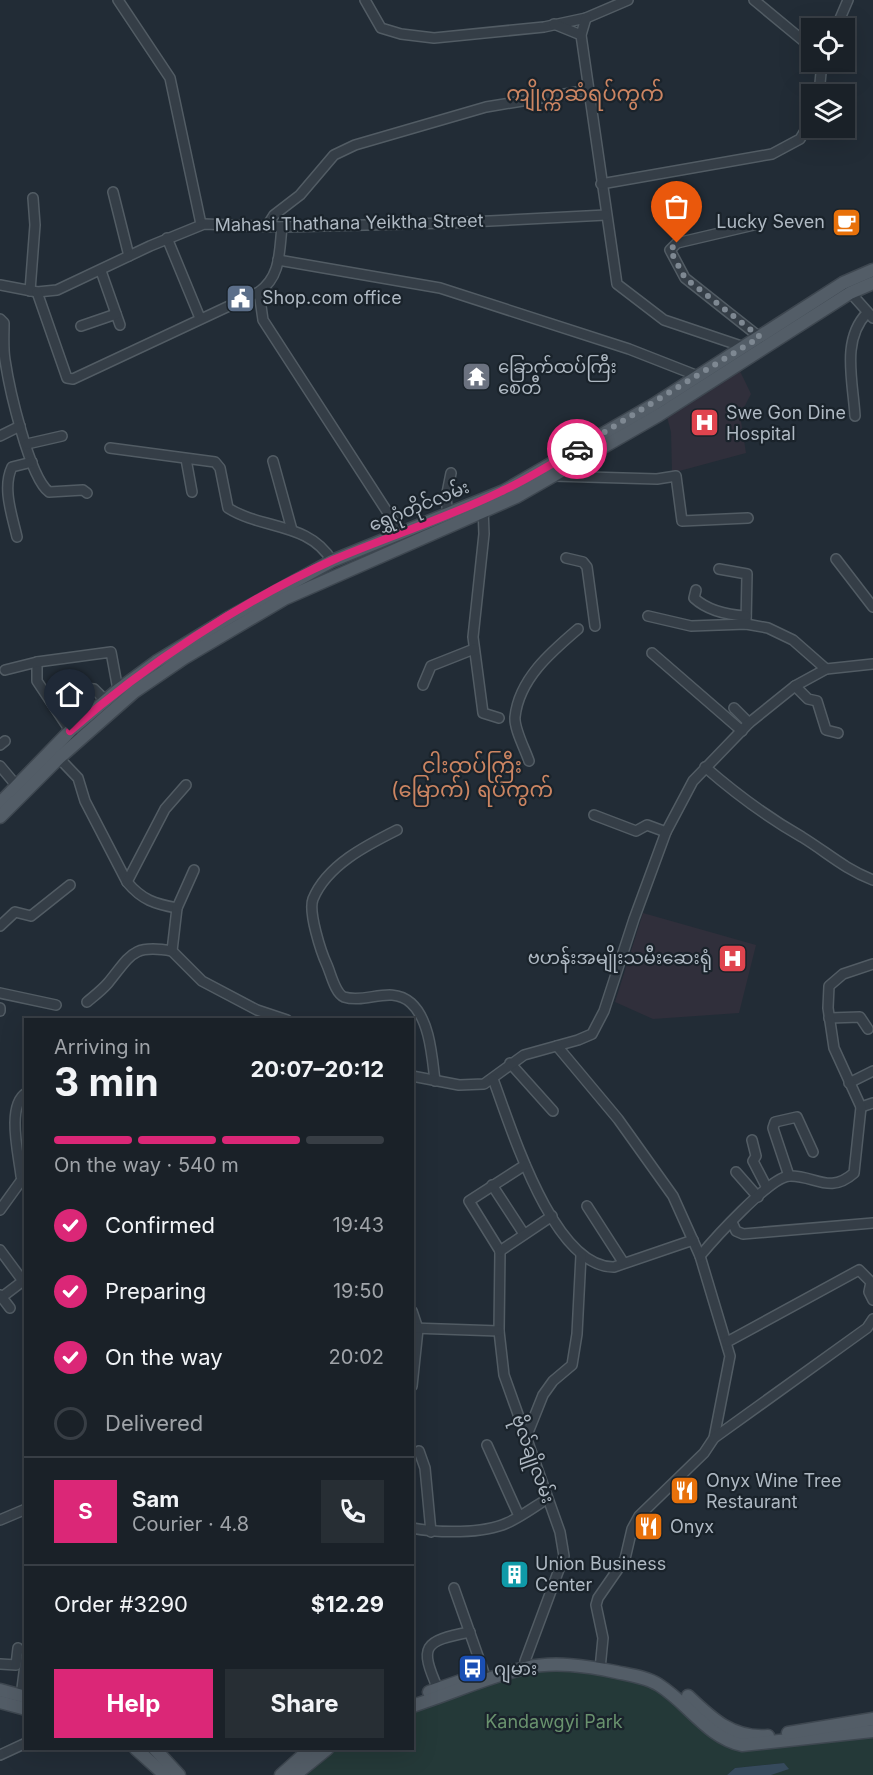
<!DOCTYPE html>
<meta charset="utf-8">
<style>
body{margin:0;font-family:Inter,"Noto Sans Myanmar",sans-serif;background:#272e34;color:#f1f3f6;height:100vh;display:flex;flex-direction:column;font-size:22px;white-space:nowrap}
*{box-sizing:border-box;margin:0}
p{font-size:20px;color:#9fa3a8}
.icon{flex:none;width:33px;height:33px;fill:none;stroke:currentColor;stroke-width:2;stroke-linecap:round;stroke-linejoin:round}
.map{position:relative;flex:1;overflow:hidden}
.panel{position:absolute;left:24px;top:1018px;width:390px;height:732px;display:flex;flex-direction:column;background:#1a2128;border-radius:0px;box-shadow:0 6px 24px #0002,0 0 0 2px #383e45}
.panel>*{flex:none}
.controls{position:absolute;left:801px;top:18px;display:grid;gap:12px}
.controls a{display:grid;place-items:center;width:54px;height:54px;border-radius:0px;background:#1a2128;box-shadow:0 6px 24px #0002,0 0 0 2px #383e45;font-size:30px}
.pin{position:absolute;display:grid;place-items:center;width:51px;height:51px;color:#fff;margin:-62px -26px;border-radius:50% 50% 50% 0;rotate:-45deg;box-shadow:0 0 6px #0007}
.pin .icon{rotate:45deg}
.courier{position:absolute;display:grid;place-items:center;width:60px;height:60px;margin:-30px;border:4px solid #db2777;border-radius:50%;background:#fff;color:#222;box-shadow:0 2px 8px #0007}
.headline em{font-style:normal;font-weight:700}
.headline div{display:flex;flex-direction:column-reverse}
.headline{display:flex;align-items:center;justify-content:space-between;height:102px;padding:0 30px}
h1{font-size:39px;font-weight:700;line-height:45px}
.bar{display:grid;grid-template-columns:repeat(4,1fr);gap:9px 6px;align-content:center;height:72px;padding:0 30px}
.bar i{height:8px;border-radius:4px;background:#383e45}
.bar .current{background:#db2777}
.bar p{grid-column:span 4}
.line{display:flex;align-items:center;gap:15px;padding:0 30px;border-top:2px solid #383e45}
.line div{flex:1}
.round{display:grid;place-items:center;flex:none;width:63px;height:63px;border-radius:0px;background:#272e34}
ol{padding:0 30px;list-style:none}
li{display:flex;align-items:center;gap:18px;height:66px}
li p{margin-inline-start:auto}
li .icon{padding:6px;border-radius:50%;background:#db2777;color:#fff;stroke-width:4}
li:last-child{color:#9fa3a8}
li i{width:33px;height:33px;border:3px solid #383e45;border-radius:50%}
.primary-button{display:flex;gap:12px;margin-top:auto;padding:12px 30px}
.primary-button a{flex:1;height:69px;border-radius:0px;background:#db2777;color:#fff;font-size:24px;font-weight:700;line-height:69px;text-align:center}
.primary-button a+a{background:#272e34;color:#f1f3f6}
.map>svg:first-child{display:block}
</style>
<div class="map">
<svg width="873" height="1775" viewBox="0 0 873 1775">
<rect width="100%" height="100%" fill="#222c36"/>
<g fill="#302f3b">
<path d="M739 369 751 394 740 415 746 453 672 473 671 432 666 413Z"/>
<path d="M643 913 756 945 739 1013 653 1019 615 1002Z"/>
</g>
<path fill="#243938" d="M576 1668 651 1684 680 1703 705 1733 736 1750 807 1744 873 1735V1775H771L784 1763 735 1768 727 1775H307L337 1749H412L413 1711 529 1670Z"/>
<path fill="#364a5c" d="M784 1763 789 1769 771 1775H727L735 1768Z"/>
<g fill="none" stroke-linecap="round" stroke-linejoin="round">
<defs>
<g id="minor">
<path d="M118 0 170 78 201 224"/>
<path d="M365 0 381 28 401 34 434 38 544 27 586 18 628 0"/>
<path d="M754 0 812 48"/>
<path d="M586 18 581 35 617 284 664 320 744 347"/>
<path d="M554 24 581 35"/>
<path d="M836 28 848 0"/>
<path d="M819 94 822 62"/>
<path d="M601 184 772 154 800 139 812 119"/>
<path d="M113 192 129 256"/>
<path d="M758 224 677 243 670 250 685 278 762 339"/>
<path d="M267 226 274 215 300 195 334 155 355 145 486 107 589 90"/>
<path d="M167 238 200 318"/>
<path d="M278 260 440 288 629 349 698 376"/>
<path d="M101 271 120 325"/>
<path d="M0 285 37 292 57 290 150 246 204 224 282 227 449 223 606 215"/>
<path d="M848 290 873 318"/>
<path d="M30 291 35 225 33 198"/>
<path d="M37 292 67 378 73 379 259 292C281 276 279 253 282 227"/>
<path d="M259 292 263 320 401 533"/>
<path d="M0 319 4 323C4 335 3 348 5 360 9 387 29 477 49 492L83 490 87 493"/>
<path d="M81 326 116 314"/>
<path d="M855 416C853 381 841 340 867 313"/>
<path d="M0 436 20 426"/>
<path d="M27 444 62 436"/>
<path d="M110 448 215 462 220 468 228 508C263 530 309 522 332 561"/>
<path d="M186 459 192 492"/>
<path d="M273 461 292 530"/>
<path d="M554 476 657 479 676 476 682 521 748 518"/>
<path d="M483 506 484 534 473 637 483 713 499 718"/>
<path d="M448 515 446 498 451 473"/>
<path d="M17 537C12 515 2 488 12 467L32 462"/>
<path d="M566 558 583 562 587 567 595 626"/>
<path d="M836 559 873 607"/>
<path d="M719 569 747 574 746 624"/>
<path d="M696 590 694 598C707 610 728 615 746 616"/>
<path d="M648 616 691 626 746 624 768 628 793 640 826 669"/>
<path d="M652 653 742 731"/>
<path d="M37 662V681L73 735"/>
<path d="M5 670 37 662 111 652 118 690"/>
<path d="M423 685 431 666 474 649"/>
<path d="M795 686 808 699 817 701 826 730 838 733"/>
<path d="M50 700C64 692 77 687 94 689L105 700"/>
<path d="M734 708 749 723"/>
<path d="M0 745 5 741"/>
<path d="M59 758 78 778 85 801 127 882C142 900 155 904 177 908"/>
<path d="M529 761C525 749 514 729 515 717 519 679 551 652 578 629"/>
<path d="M0 766 16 785"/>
<path d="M705 767C736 794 767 817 802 837 828 853 843 868 873 880"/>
<path d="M594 815 636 831 647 825 666 832"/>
<path d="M397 830C367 845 327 865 313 899 308 912 321 952 327 965 331 974 335 993 344 997 366 1004 391 985 411 1003 430 1020 432 1057 435 1081"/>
<path d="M127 882 165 809 186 785"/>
<path d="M0 926 15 912 31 916 70 885"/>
<path d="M172 951 202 981 257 1010 287 1020"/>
<path d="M0 993 56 1005"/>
<path d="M87 1002C94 996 102 990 108 983 131 955 132 944 172 951L177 908 194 870"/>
<path d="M0 1008V1011"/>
<path d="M829 1018 860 1017 868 1029"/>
<path d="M557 1046 618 1119 673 1196 700 1256 730 1356 714 1438 704 1453 639 1516 632 1529 625 1559 598 1598 596 1605 603 1638 600 1669"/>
<path d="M510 1063 553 1111"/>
<path d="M412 1076 459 1085 484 1084 524 1055 578 1040 592 1034 604 1011 634 919 666 832 693 781 749 723 795 686 826 669 873 664"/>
<path d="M493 1079C511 1127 553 1268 614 1267L693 1240"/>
<path d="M849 1083 873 1071"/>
<path d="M861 1107 873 1103"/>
<path d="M752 1140 756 1156 753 1161 767 1188"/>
<path d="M736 1172 758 1197"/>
<path d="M21 1176C19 1156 6 1106 26 1093"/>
<path d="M789 1176 773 1128 775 1122 797 1117 813 1152"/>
<path d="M492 1185 524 1234"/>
<path d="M587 1206 623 1262"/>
<path d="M0 1210 26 1174"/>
<path d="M732 1222 736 1231 743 1234 873 1223"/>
<path d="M0 1250 23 1281 2 1297"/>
<path d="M500 1251 499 1331 504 1375 560 1532 564 1556 525 1661 527 1668"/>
<path d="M500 1251 469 1201 525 1165"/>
<path d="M500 1251 552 1216"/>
<path d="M700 1256C714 1239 769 1178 789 1176 815 1175 829 1195 854 1173L861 1107 834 1048 828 1008 829 986 843 974 873 964"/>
<path d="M0 1295 10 1308"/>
<path d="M412 1311 418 1329 412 1386"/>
<path d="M412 1328 499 1331"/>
<path d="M727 1342 859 1270 871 1282 869 1292 873 1300"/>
<path d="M714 1438 867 1328 873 1319"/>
<path d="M525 1440 543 1395 553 1381 572 1365 577 1334 581 1255"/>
<path d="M487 1445 519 1516"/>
<path d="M419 1451 425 1468 431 1532"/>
<path d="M0 1520 26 1509"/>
<path d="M412 1528C438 1533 483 1534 507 1523 521 1517 534 1507 547 1499"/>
<path d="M454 1588 484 1673"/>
<path d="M0 1664 16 1665 18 1648"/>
<path d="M438 1689C419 1646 423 1641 470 1632"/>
<path d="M21 1696 26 1657"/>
<path d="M0 1755 26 1743"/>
</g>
<g id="major">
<path d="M0 803 70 731 118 690 156 662 230 617 332 561 504 491 653 405 843 283 873 270"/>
<path d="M0 817 59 758 134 692 184 658 284 599 516 497 659 415 850 293 873 283"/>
<path d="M0 1690 26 1697"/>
<path d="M429 1692 475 1676"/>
<path d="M688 1696C712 1719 733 1739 768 1736"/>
<path d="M0 1702 26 1709"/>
<path d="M412 1706C450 1694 487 1677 525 1668 554 1661 587 1666 616 1672 630 1675 647 1677 659 1685 689 1704 707 1737 742 1745L873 1731"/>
<path d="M788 1733 873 1719"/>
<path d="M136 1749 165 1775"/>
<path d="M155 1749 179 1775"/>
<path d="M281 1775 310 1749"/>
<path d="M295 1775 327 1749"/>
</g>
</defs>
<use href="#minor" stroke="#525c64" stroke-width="12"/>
<use href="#major" stroke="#3e4750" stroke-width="15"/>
<use href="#minor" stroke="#353e47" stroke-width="9"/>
<use href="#major" stroke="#535d67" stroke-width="12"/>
</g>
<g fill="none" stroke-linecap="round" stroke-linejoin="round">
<path stroke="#7e8892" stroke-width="6" stroke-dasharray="0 10.8" d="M577 449 760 337 685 278 670 250 677 243"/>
<path stroke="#db2777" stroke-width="8" d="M70 731C145 665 242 601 333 560 389 536 447 518 502 491 528 479 553 463 577 449"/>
</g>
<defs>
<symbol id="cafe-square" viewBox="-11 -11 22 22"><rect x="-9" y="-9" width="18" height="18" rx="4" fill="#e8710a" stroke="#1a232b"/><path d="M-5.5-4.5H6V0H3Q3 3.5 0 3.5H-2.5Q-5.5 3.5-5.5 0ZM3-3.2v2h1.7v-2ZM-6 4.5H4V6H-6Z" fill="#fff"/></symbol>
<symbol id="civic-square" viewBox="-11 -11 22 22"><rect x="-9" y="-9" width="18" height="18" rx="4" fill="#5c6f8a" stroke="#1a232b"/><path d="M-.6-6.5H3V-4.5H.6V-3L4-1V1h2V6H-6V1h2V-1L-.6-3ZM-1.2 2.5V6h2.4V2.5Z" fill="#fff"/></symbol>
<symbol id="temple-square" viewBox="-11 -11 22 22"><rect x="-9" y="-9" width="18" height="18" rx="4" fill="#6b7280" stroke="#1a232b"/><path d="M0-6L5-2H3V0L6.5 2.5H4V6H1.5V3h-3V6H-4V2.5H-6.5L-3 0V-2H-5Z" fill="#fff"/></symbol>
<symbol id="hospital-square" viewBox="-11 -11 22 22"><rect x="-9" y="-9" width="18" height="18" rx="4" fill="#e0444e" stroke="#1a232b"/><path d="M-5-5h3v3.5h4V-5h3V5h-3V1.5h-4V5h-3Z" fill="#fff"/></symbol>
<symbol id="restaurant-square" viewBox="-11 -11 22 22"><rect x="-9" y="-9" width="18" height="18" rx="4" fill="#e8710a" stroke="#1a232b"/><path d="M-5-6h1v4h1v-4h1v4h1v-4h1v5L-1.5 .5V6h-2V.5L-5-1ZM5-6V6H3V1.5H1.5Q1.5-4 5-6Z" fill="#fff"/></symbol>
<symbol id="building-square" viewBox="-11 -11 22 22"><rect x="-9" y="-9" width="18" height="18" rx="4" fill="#0f9aa8" stroke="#1a232b"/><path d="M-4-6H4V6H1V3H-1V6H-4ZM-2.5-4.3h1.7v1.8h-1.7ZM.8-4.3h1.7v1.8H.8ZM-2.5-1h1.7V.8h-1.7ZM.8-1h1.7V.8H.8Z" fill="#fff"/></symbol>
<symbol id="bus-square" viewBox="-11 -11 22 22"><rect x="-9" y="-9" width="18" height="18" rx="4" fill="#1a4fb4" stroke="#1a232b"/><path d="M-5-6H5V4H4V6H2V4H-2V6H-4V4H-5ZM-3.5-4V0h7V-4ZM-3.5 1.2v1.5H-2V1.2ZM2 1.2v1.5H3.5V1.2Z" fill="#fff"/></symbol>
</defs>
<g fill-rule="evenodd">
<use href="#cafe-square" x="830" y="206" width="33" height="33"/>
<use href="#civic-square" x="224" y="282" width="33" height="33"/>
<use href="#temple-square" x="460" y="360" width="33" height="33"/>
<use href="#hospital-square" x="688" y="406" width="33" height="33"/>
<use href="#hospital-square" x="716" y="942" width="33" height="33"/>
<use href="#restaurant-square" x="668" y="1474" width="33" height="33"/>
<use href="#restaurant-square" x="632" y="1510" width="33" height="33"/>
<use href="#building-square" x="498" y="1558" width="33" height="33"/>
<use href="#bus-square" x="456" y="1652" width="33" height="33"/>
</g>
<g text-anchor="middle" stroke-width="4.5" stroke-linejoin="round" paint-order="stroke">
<g font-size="18" fill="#afb9c3" stroke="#1a232b" text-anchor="start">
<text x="825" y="228" text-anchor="end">Lucky Seven</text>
<text x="262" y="304">Shop.com office</text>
<text x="498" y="373">ခြောက်ထပ်ကြီး<tspan x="498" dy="21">စေတီ</tspan></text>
<text x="726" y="419">Swe Gon Dine<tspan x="726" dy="21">Hospital</tspan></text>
<text x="712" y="964" text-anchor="end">ဗဟန်းအမျိုးသမီးဆေးရုံ</text>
<text x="706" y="1487">Onyx Wine Tree<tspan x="706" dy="21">Restaurant</tspan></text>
<text x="670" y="1533">Onyx</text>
<text x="535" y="1570">Union Business<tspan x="535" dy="21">Center</tspan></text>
<text x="494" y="1675">ဂျမား</text>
</g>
<g font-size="18" fill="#afb9c3" stroke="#1a232b">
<text transform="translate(349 223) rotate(-1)" y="6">Mahasi Thathana Yeiktha Street</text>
<text transform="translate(419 506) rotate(-22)" y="6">ရွှေဂုံတိုင်လမ်း</text>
<text transform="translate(533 1459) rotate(70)" y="6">ဗိုလ်ချိုလမ်း</text>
</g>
<g font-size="18" fill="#69926e" stroke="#1a232b">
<text x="554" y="1728">Kandawgyi Park</text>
</g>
<g font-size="21" fill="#cc8562" stroke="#1a232b">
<text x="585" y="101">ကျိုက္ကဆံရပ်ကွက်</text>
<text x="472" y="773">ငါးထပ်ကြီး<tspan x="472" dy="24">(မြောက်) ရပ်ကွက်</tspan></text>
</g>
</g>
</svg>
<div class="controls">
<a><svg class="icon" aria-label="locate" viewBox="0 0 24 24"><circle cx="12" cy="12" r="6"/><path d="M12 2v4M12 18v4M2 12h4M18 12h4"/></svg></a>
<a><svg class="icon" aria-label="layers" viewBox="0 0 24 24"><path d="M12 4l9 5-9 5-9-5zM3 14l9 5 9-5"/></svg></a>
</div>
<div class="pin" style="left:677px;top:243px;background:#ea580c"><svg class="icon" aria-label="bag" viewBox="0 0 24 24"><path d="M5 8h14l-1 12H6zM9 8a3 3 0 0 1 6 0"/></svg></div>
<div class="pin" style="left:70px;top:731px;background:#1f2937"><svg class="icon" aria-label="home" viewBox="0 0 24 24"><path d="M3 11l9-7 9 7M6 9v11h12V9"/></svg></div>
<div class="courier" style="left:577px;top:449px"><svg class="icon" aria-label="car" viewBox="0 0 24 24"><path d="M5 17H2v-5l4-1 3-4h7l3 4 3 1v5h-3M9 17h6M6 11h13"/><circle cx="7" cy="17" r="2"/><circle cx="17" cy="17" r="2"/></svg></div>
<section class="panel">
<div class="headline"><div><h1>3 min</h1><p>Arriving in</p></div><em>20:07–20:12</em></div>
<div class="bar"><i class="current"></i><i class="current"></i><i class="current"></i><i></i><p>On the way · 540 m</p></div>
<ol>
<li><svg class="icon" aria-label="check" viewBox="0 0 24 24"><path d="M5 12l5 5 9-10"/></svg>Confirmed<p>19:43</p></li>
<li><svg class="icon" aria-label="check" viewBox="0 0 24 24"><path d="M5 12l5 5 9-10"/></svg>Preparing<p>19:50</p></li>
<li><svg class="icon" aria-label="check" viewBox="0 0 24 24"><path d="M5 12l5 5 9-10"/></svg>On the way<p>20:02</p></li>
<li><i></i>Delivered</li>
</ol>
<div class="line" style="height:108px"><b class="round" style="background:#db2777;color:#fff">S</b><div><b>Sam</b><p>Courier · 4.8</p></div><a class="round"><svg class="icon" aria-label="phone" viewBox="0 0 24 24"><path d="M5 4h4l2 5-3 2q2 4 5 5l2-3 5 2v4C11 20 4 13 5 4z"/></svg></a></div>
<div class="line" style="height:78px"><div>Order #3290</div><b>$12.29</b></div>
<div class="primary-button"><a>Help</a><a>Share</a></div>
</section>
</div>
